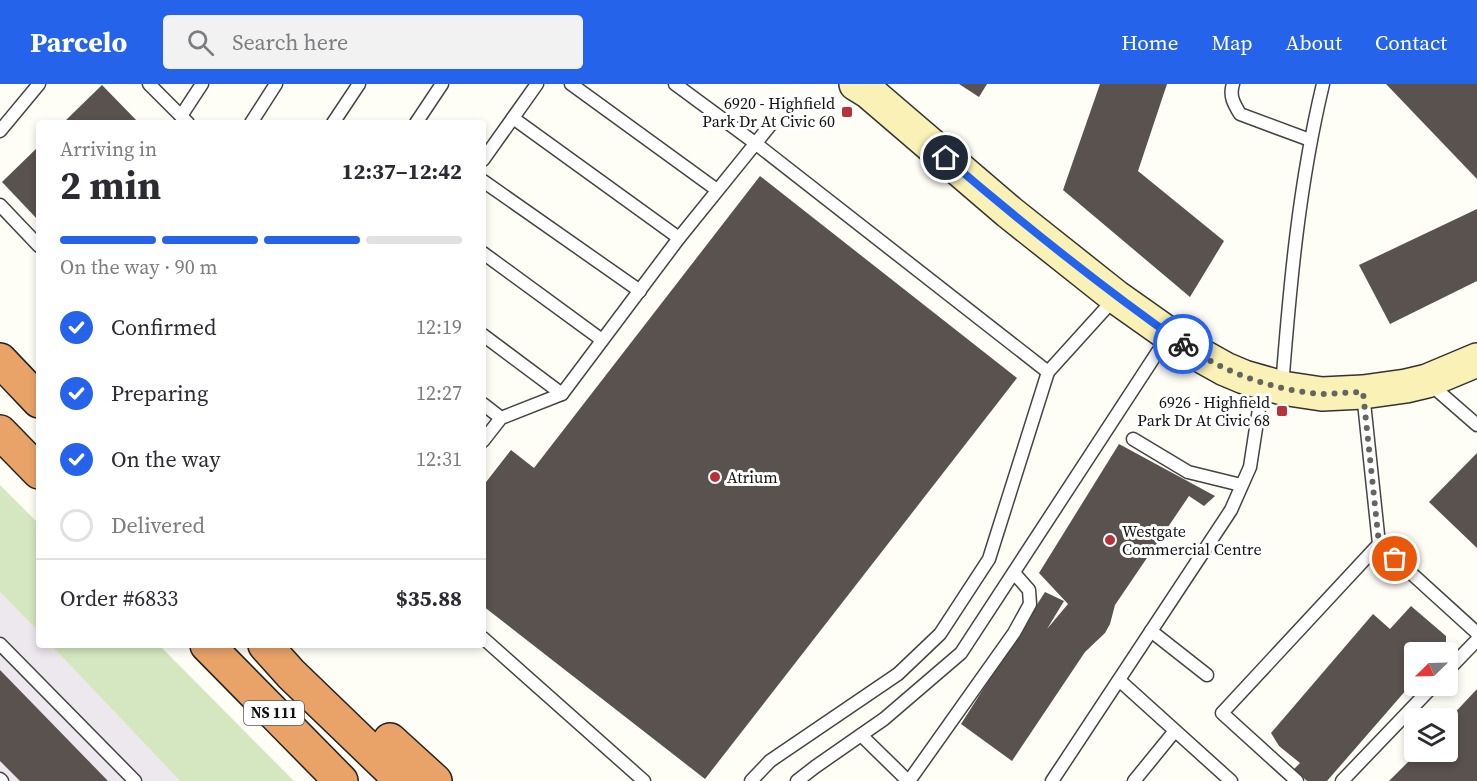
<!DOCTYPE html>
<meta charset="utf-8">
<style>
body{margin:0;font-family:"Source Serif 4",serif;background:#f2f2f3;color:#2b2b33;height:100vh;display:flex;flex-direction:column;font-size:22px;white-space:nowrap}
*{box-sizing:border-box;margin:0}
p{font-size:20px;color:#7c7c81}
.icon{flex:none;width:33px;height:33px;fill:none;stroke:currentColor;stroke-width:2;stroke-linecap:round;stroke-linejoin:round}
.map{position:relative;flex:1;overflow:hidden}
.panel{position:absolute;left:36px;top:36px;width:450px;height:528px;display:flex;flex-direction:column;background:#fff;border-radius:6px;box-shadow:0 3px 9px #0003}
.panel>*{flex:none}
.needle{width:39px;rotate:247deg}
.buttons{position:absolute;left:1404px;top:558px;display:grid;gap:12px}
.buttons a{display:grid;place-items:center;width:54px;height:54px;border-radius:6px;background:#fff;box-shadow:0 3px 9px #0003;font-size:30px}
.pin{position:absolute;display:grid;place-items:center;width:51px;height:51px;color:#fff;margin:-26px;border:3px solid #fff;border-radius:50%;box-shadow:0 2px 6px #0007}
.courier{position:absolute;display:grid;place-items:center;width:60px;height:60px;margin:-30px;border:4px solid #2563eb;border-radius:50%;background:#fff;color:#222;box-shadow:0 2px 8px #0007}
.summary em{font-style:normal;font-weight:700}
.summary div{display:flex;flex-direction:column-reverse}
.summary{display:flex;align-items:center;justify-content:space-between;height:102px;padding:0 24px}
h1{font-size:39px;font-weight:700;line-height:45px}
.bar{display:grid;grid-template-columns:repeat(4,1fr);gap:9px 6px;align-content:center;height:72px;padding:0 24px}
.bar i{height:8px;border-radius:4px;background:#e1e1e2}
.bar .current{background:#2563eb}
.bar p{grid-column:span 4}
.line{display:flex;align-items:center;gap:15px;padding:0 24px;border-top:2px solid #e1e1e2}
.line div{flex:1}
ol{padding:0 24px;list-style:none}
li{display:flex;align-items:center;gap:18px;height:66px}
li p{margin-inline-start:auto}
li .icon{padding:6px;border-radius:50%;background:#2563eb;color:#fff;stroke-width:4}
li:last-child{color:#7c7c81}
li i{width:33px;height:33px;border:3px solid #e1e1e2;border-radius:50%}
header{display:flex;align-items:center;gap:36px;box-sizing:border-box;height:84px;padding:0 30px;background:#2563eb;color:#fff}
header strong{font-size:28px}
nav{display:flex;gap:33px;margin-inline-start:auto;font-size:21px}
.search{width:420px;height:54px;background:#f2f2f3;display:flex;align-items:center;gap:15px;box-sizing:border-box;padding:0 21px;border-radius:6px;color:#7c7c81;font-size:22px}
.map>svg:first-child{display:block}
</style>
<header>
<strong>Parcelo</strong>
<div class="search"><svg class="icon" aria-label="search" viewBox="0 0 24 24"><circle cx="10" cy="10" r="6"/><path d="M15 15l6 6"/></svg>Search here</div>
<nav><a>Home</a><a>Map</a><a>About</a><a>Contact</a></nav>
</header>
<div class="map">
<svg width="1477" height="697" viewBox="0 0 1477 697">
<rect width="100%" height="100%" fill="#fefdf6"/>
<path fill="#ede7ee" d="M0 508 39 548V561H51L180 697H0Z"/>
<g fill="#d5e7c0">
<path d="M0 401 39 440V548L0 508Z"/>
<path d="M51 561H159L294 697H180Z"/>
</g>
<g fill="#59524e">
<path d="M959 0H987L979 13Z"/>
<path d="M1100 0H1167L1138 87 1224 157 1190 213 1063 106Z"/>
<path d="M1386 0H1477V95Z"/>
<path d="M102 1 139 39H63Z"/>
<path d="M39 62V137L2 98Z"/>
<path d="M760 92 1017 294 705 695 483 522V402L511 366 534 384Z"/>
<path d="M1477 125V197L1390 240 1359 181Z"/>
<path d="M1119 360 1215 412 1204 422 1189 412 1115 521 1110 540 1105 549 1085 568 1012 677 961 640 1045 508 1064 517 1047 545 1068 520 1039 489Z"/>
<path d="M1477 369V464L1429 418Z"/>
<path d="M1411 522 1446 552V562L1440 568H1414V597L1327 697H1307L1294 685 1300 679 1279 662 1271 649 1373 530 1390 545Z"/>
<path d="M0 586 108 697H20L0 677Z"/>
<path d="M1477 605V697H1389L1418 668H1448V636Z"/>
</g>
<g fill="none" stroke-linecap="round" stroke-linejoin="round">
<defs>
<g id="lane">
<path d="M149 0 188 39"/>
<path d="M571 0 717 106"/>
<path d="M675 0 755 59 1048 288 1115 214"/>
<path d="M1233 0C1229 12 1234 20 1240 30L1310 56"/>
<path d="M181 32 202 0"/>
<path d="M513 34 679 154"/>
<path d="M251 39 276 0"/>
<path d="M333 39 359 0"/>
<path d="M416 39 442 0"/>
<path d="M0 47 39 0"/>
<path d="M483 76 537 0"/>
<path d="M483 97 640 207"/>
<path d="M0 121 39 162"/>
<path d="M483 169 602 256"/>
<path d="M483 251 562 310"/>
<path d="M1430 300 1477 341"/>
<path d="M1282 303C1290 200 1299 100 1323 0"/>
<path d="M1363 309 1379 460 1477 549"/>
<path d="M483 320 501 334"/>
<path d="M1133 355 1188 388 1241 401"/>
<path d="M483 357 501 334 562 310 679 154 772 39"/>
<path d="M1151 547 1207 591"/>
<path d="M483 554 644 697"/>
<path d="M0 560 135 697"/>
<path d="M1448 586 1477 556"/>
<path d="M1119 596 1231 697"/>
<path d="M861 651 908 697"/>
<path d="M0 695 2 697"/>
<path d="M751 697 770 677 898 590 940 550 989 475 1048 288"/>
<path d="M797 697 815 683 884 635 961 569 1168 252"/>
<path d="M909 697 1014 549 1030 520 1029 506 1014 489"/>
<path d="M1052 697 1231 426 1250 383 1263 299"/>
<path d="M1134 697 1174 648"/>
<path d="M1297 697 1222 629 1379 460"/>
<path d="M1342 697 1433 602"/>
</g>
<path id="secondary" d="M856 0 869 8 1009 128 1116 213 1191 266 1225 285 1244 293 1282 304 1322 310 1363 308 1406 302 1427 297 1477 276"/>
<g id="highway">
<path d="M0 276 39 317"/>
<path d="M0 348 39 388"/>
<path d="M207 561 341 697"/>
<path d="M265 561 291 590 402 697"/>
<path d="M390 656 435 697"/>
</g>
</defs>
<use href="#lane" stroke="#444" stroke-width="15"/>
<use href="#secondary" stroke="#333" stroke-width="36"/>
<use href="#highway" stroke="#222" stroke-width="36"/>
<use href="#lane" stroke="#fff" stroke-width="12"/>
<use href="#secondary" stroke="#f9f1b6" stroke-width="33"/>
<use href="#highway" stroke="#e9a369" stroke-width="33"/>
</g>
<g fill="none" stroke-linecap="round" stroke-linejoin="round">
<path stroke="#646461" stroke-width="6" stroke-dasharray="0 10.8" d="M1183 260C1223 288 1272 306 1321 310 1335 310 1349 308 1363 308L1379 460 1395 475"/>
<path stroke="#2563eb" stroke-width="8" d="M946 74C1022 139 1100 202 1183 260"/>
</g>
<g fill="#b83239" stroke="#fff" stroke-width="2">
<rect x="841" y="22" width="12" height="12" rx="3"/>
<rect x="1276" y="321" width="12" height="12" rx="3"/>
<circle cx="715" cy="393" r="6"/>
<circle cx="1110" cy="456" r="6"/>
</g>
<g text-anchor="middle" stroke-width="6" stroke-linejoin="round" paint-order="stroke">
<rect fill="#fff" stroke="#585858" stroke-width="1.5" x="244" y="617" width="60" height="24" rx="4.5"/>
<g font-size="15" font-weight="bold" fill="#111">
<text x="274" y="634">NS 111</text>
</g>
<g font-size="16" fill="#111" stroke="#fff" text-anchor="end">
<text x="835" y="25">6920 - Highfield<tspan x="835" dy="18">Park Dr At Civic 60</tspan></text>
<text x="1270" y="324">6926 - Highfield<tspan x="1270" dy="18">Park Dr At Civic 68</tspan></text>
<text x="727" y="399" text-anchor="start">Atrium</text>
<text x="1122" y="453" text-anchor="start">Westgate<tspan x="1122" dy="18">Commercial Centre</tspan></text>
</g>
</g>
</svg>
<div class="buttons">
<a><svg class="needle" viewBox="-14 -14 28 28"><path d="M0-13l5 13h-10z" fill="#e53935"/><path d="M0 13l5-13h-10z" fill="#7c7c81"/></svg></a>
<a><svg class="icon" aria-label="layers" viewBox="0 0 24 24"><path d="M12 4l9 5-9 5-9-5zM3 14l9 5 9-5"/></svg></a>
</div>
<div class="pin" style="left:1395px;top:475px;background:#ea580c"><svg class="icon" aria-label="bag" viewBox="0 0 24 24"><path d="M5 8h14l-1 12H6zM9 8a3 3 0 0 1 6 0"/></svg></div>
<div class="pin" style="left:946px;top:74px;background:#1f2937"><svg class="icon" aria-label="home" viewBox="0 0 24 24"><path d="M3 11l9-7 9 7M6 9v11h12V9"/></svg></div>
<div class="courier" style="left:1183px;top:260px"><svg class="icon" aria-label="bike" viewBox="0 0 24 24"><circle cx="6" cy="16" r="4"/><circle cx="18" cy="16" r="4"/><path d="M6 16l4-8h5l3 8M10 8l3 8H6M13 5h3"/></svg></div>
<section class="panel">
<div class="summary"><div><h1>2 min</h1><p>Arriving in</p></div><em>12:37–12:42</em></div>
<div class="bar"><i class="current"></i><i class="current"></i><i class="current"></i><i></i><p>On the way · 90 m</p></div>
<ol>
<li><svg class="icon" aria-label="check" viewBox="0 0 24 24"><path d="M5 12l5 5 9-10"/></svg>Confirmed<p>12:19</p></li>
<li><svg class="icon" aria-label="check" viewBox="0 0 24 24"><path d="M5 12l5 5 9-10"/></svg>Preparing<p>12:27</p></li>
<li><svg class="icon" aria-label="check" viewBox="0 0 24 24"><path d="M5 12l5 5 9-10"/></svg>On the way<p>12:31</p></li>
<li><i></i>Delivered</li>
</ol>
<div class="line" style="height:78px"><div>Order #6833</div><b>$35.88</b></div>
</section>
</div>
